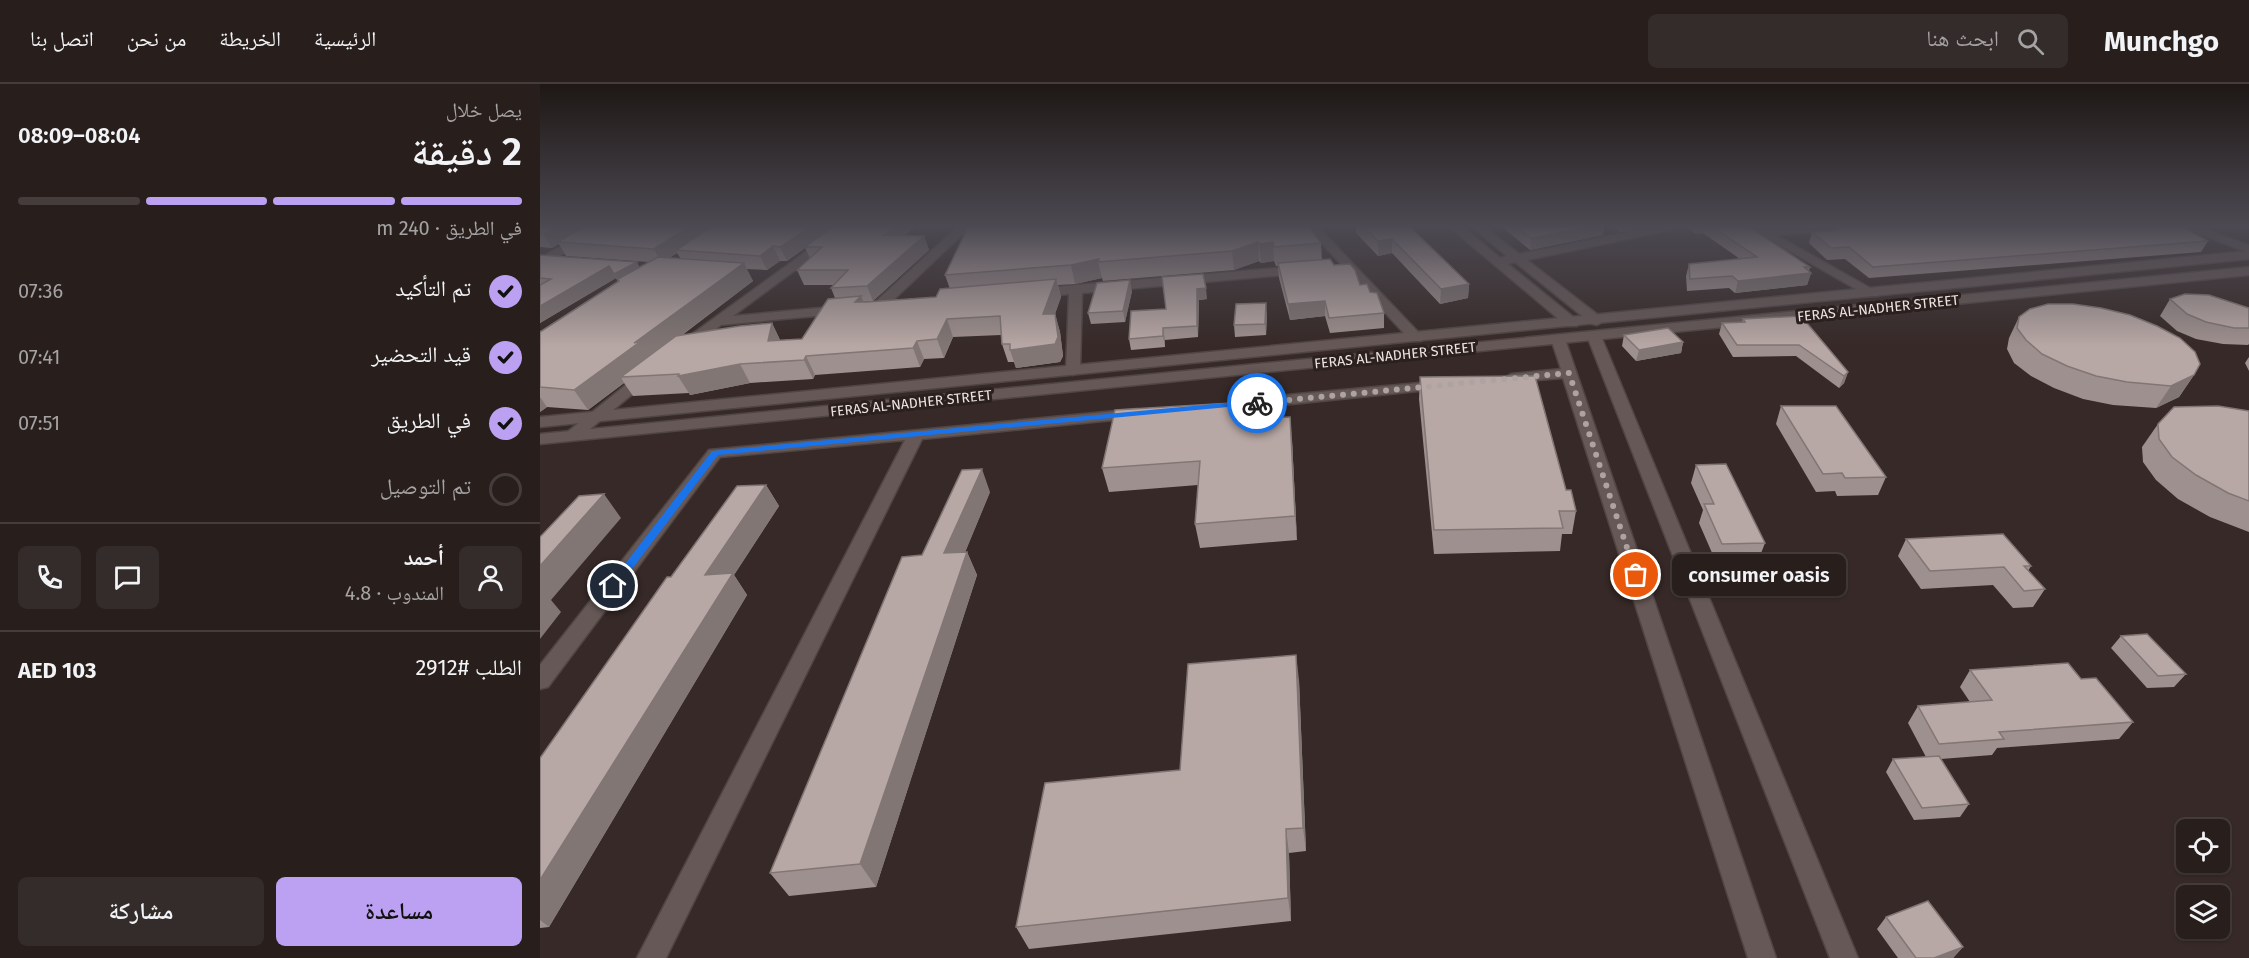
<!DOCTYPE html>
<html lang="ar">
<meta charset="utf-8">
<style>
body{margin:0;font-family:"Fira Sans","Noto Naskh Arabic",sans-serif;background:#342c2a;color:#f1f3f6;direction:rtl;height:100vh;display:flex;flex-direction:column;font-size:22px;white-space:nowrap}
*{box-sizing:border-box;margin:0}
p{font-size:20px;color:#a5a2a4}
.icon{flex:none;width:33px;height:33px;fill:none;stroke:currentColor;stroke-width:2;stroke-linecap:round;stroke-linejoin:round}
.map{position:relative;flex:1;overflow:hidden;direction:ltr}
.side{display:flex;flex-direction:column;background:#281f1d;width:540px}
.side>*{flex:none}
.tools{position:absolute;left:1636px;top:735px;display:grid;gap:12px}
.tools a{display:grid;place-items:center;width:54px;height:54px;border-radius:9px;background:#281f1d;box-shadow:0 2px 4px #0004,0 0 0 2px #443d3b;font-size:30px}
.pin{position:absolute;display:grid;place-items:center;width:51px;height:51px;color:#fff;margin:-26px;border:3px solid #fff;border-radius:50%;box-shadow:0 2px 6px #0007}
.courier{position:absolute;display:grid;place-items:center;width:60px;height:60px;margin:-30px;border:4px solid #1a73e8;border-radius:50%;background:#fff;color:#222;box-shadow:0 2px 8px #0007}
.bubble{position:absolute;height:42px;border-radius:9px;background:#281f1d;box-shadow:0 2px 4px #0004,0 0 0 2px #443d3b;font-size:20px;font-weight:600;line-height:42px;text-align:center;direction:rtl}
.headline em{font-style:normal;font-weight:600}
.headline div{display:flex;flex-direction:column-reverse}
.headline{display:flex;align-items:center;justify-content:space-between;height:102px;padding:0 18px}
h1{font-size:39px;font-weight:600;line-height:45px}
.bar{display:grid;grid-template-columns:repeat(4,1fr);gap:9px 6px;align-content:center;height:72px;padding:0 18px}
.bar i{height:8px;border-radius:4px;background:#443d3b}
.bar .active{background:#bca0f2}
.bar p{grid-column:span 4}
.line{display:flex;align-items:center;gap:15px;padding:0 18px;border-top:2px solid #443d3b}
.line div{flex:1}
.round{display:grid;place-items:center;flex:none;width:63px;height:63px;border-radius:9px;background:#342c2a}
ol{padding:0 18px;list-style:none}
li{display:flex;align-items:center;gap:18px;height:66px}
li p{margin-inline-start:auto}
li .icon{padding:6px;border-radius:50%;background:#bca0f2;color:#111;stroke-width:4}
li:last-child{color:#a5a2a4}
li i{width:33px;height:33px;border:3px solid #443d3b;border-radius:50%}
.cta{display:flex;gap:12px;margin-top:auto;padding:12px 18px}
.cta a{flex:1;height:69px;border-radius:9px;background:#bca0f2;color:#111;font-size:24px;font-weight:600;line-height:69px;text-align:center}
.cta a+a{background:#342c2a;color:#f1f3f6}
header{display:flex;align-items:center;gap:36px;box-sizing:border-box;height:84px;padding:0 30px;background:#281f1d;border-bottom:2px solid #443d3b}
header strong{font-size:28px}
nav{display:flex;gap:33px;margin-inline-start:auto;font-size:21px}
.search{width:420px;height:54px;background:#342c2a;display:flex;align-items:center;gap:15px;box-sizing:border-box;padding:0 21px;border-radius:9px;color:#a5a2a4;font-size:22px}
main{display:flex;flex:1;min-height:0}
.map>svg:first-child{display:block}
</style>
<header>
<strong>Munchgo</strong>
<div class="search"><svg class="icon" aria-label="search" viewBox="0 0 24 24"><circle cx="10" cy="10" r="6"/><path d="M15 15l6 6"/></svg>ابحث هنا</div>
<nav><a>الرئيسية</a><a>الخريطة</a><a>من نحن</a><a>اتصل بنا</a></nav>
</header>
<main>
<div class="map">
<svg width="1709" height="874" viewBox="0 0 1709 874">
<rect width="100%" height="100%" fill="#362927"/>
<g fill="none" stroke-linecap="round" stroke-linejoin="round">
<defs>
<g id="minor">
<path d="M61 141H75L0 183V174Z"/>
<path d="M303 141H316L193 232 302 222 307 223 309 226 307 229 181 241 151 264H141L139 261 141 258Z"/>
<path d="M420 141H432L343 226H333L331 223 333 220Z"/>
<path d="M765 141H776L881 251 883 254 881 257H871Z"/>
<path d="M907 141H920L960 174 967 172 930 141H942L979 170 1125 141H1146L1140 144 987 176 1062 234 1064 237 1057 241 1052 240 975 178 968 180 1037 236 1039 239 1037 242H1027Z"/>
<path d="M1204 141H1218L1225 144 1286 141H1342L1337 144 1236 151 1339 209 1338 212H1328Z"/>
<path d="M1637 141H1653L1709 161V169Z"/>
<path d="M763 182 769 186 767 189 542 209 540 287 533 291 526 287 529 210 497 213 491 209 497 205 536 201Z"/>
<path d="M1054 248 1061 252 1318 874H1290L1047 252Z"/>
<path d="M1018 251 1025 255 1236 874H1208L1023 294 971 298 964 294 971 290 1021 285 1011 255Z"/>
<path d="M107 287 112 288 114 291 112 294 38 355H26L24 352 26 349 102 288Z"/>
<path d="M902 297 907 298 909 301 907 304 703 325 695 320 703 315Z"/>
<path d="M597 325 605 330 603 333 382 355 126 874H97L365 356 180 373 8 603 0 605V581L169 366Z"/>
</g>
<g id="tertiary">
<path d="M1709 167V175L0 343V333Z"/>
<path d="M1709 183V191L0 360V350Z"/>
</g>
</defs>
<use href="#minor" stroke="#4f4543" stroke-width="3"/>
<use href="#tertiary" stroke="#4f4543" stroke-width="3"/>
<use href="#minor" fill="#665856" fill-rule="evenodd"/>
<use href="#tertiary" fill="#665856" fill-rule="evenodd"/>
</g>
<g fill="#9e908e" fill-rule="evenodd">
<path d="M0 141H377L365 151 384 152 389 166 333 217 323 218 396 213 410 205 405 191 718 142 781 159 782 176 794 181 830 208 844 229V244L790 249 785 232 750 236 739 194 738 182H736L734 177 721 179 719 177 694 186 563 197 562 194 535 200 518 201 521 213 515 230 520 248 523 272 520 278 476 284 474 278H468L462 260 461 251 413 253 404 274 384 275 380 283 275 291 273 295 210 299 150 311 149 309 93 312 84 299 48 326 7 323 0 328V248L78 198 76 194 0 239V171L100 183 109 178 26 172 19 160 12 164 0 163ZM265 164 270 174 257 186 264 201H294L291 204 295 214 262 255 240 256 232 239 141 252 213 197 206 185 227 186 240 177H247ZM137 169 141 175 129 174Z"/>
<path d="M816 141H868L929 200 928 214 900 220 852 169 838 172 816 149Z"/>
<path d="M960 141H1064L1063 151 990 166Z"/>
<path d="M1070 141H1115L1080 148Z"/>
<path d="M1147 141H1206L1270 183 1269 187 1271 189 1267 201 1195 209 1189 204 1147 207 1146 192 1149 180 1200 175 1163 149 1156 150 1146 143Z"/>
<path d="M1294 142 1668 157 1661 168 1329 194 1305 175 1287 176 1269 159 1272 148 1293 147Z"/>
<path d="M622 193 667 215 659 216 658 253 625 256V263L591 266 589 255 626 225Z"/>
<path d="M592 207 585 238 551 240 548 229Z"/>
<path d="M1630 215 1709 224V260L1708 261 1683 260 1656 255 1637 247 1620 232Z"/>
<path d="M727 230 726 251 695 253 694 241Z"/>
<path d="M1261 232 1308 288 1304 299 1299 304 1256 272 1193 273 1179 250 1182 239 1202 238 1203 235Z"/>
<path d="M1479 233 1654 291 1639 313 1616 324 1573 321 1543 315 1514 304 1491 292 1474 279 1467 265 1469 254Z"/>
<path d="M1084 251 1143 258 1141 269 1096 277 1082 262Z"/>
<path d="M1709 273V287L1705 279Z"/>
<path d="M880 293 1026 406 1036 427 1032 450H1022L1020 467 894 470 879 315Z"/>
<path d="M725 317 727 334 752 356 757 456 660 464 655 440 658 401 569 408 562 384Z"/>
<path d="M1241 322 1346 393 1338 411 1297 412 1295 407 1276 408 1236 340Z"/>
<path d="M1709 327V448L1670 433 1638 415 1616 396 1603 378 1602 363 1618 340Z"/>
<path d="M1156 381 1225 459 1218 477 1176 478 1159 439 1163 426 1151 399Z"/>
<path d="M226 401 239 422 194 491 207 511 9 843 0 844V674L131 493Z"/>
<path d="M450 408 425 468H427L437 491 336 803 249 812 230 789 382 471Z"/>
<path d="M1366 455 1491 482 1488 487 1505 505 1493 523 1473 524 1453 501 1381 505 1358 472Z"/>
<path d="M1581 552 1646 590 1634 603 1607 604 1571 564Z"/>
<path d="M1430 586 1541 595 1593 638 1579 655 1457 664 1452 671 1401 675 1429 720 1420 733 1374 736 1346 688 1353 675 1386 673 1368 639 1378 622 1430 618 1420 603Z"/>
<path d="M759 596 766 767 749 769 751 837 489 865 476 843 640 686Z"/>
<path d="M1346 833 1423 863 1413 874H1358L1337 845Z"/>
</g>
<g fill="#817674">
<path d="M21 141H57L18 158 19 160 12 164 3 150Z"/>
<path d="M152 141H181L136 166 137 169 121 179 114 165Z"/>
<path d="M273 141H299L265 163V164L247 177 240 163Z"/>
<path d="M356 141H377L349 165 344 151Z"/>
<path d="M1057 141H1064L1063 151 990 166 991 154Z"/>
<path d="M1082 141H1115L1080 148Z"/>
<path d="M1158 141H1165L1163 149 1156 150Z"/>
<path d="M384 152 389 166 333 217 327 202Z"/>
<path d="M852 155V169L838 172V157Z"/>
<path d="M718 158 719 177 694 186 692 167Z"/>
<path d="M733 158 734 177 721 179 719 160Z"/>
<path d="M233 162 240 177 227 186 220 172Z"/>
<path d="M559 175 558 178 562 194 535 200 531 181Z"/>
<path d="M97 178 103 190 81 202 74 190Z"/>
<path d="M204 179 213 197 111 274 81 293 84 299 48 326 34 306 94 259Z"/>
<path d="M69 182 76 194 0 239V222Z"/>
<path d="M1271 189 1267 201 1195 209 1198 197Z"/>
<path d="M516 195 521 213 508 248 503 230Z"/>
<path d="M590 196 592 207 585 238 583 227Z"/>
<path d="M929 200 928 214 900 220 901 205Z"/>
<path d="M666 204 667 215 659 216 658 253 657 242V205Z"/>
<path d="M321 212 328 230 315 218Z"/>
<path d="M785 217V232L750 236 748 220Z"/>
<path d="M726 219 727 230 726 251 725 240Z"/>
<path d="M515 230 520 248 523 272 520 278 476 284 470 266Z"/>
<path d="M407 235 413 253 404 274 397 255Z"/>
<path d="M232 239 241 258 228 257Z"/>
<path d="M623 244 625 256V263L623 252Z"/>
<path d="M377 257 384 275 380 283 373 264Z"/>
<path d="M1143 258 1141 269 1096 277 1099 266Z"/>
<path d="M266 272 275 291 273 295 264 276Z"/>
<path d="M200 280 210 299 150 311 138 292Z"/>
<path d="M1308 288 1304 299 1299 304 1304 292Z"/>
<path d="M1654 291 1639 313 1616 324 1631 302Z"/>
<path d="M0 313 7 323 0 328Z"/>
<path d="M750 333 752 356 757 456 755 432Z"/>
<path d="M442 385 450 408 415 493 404 469Z"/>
<path d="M226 401 239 422 194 491 207 511 9 843 0 836V796L165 491Z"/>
<path d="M64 410 81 434 11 516 21 528 0 555V482Z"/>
<path d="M427 468 437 491 336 803 320 780Z"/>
<path d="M756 571 759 596 766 767 763 744Z"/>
<path d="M746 745 749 769 751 837 748 814Z"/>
<path d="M1423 863 1413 874H1394Z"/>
</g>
<g fill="#b8a8a5" stroke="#817674" stroke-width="1.5">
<path d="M0 141H21L3 150H0Z"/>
<path d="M47 141H152L114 165 18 158Z"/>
<path d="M174 141H273L240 163 233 162 220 172 136 166Z"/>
<path d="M295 141H356L344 151 384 152 327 202 291 204 308 186H257L282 163H265Z"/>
<path d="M429 141H717L718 142 724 141H768L781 159 734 163 733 158 719 160 718 158 692 167 558 178 559 175 531 181 405 191Z"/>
<path d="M822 141H868L929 200 901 205 852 155 838 157Z"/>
<path d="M974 141H1057L991 154Z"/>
<path d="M1170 141H1206L1270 183H1264L1271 189 1198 197 1192 192 1150 195 1149 180 1217 173Z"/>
<path d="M1311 141H1639L1668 157 1333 183 1309 163 1291 164 1272 148 1299 146 1294 142Z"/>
<path d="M0 171 97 178 74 190 69 182 0 222V201L11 195 0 194Z"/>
<path d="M118 173 204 179 94 259 101 257 34 306 0 303V248L79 197 78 195Z"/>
<path d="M790 175 794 181 810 180 815 186 820 201 827 200 830 208 837 209 844 229 789 234 785 217 748 220 738 179Z"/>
<path d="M663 190 666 204 657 205V242L623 244V252L589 255 591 227 626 225 622 193Z"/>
<path d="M516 195 503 230H515L518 253 515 260 470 266V260H462L460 232 407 235 397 255 377 257 373 264 266 272 264 276 200 280 138 292 139 290 81 293 136 252 200 242 232 239 228 257 262 255 288 215 321 212 315 218H327L396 213 400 205Z"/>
<path d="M590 196 583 227 548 229 557 199Z"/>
<path d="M1645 210 1669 211 1709 224V244H1694L1666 238 1647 230 1630 215Z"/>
<path d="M726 219 725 240 694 241 696 220Z"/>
<path d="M1508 220H1533L1561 224 1590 231 1617 242 1640 254 1655 268 1660 280 1654 291 1631 302 1587 298 1556 292 1527 282 1502 270 1486 256 1477 244 1479 233 1490 225Z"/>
<path d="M1261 232 1308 288 1304 292 1259 261H1197L1182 239 1205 238 1203 235Z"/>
<path d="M1128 244 1143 258 1099 266 1084 251Z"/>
<path d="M995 292 1026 406H1031L1036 427H1019L1023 444 894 446 880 293Z"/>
<path d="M725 317V334L750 333 755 432 655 440 660 377 562 384 575 326Z"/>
<path d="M1241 322H1296L1346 393 1305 394 1302 389 1283 390Z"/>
<path d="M1678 322 1709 327V417L1688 409 1656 391 1632 373 1619 355 1618 340 1634 323Z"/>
<path d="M1186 380 1225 459 1182 460 1164 420H1174L1156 381Z"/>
<path d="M442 385 404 469 427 468 320 780 230 789 362 473 382 471 422 386Z"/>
<path d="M226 401 165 491 193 489 0 796V674L127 493H131L197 402Z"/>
<path d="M64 410 0 482V453L39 412Z"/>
<path d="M1463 450 1491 482H1484L1505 505 1484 507 1464 483 1390 487 1366 455Z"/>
<path d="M1607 550 1646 590 1618 592 1581 552Z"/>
<path d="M756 571 763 744 746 745 748 814 476 843 505 699 640 686 648 580Z"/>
<path d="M1528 579 1541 595 1556 594 1593 638 1459 648 1464 655 1399 660 1378 622 1452 616 1430 586Z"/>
<path d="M1399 672 1429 720 1382 724 1353 675Z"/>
<path d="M1388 817 1423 863 1394 874H1376L1346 833Z"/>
</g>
<linearGradient id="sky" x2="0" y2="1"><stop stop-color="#1e1715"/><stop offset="0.54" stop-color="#4c4952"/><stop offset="1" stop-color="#4c4952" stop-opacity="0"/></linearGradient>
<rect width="1709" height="263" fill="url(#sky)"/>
<path fill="#1a73e8" d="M717 316 722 319 720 320 178 371 77 505H69L68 502 172 367Z"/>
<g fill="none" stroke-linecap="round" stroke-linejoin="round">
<path stroke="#ada3a1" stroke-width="6" stroke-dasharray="0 10.8" d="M717 319 1029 289 1096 491"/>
</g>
<g text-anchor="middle" stroke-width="6" stroke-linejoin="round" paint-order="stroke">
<g font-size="14" fill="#ede5e3" stroke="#2b201e">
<text transform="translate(1338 224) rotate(-6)" y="5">FERAS AL-NADHER STREET</text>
<text transform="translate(855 271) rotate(-6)" y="5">FERAS AL-NADHER STREET</text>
<text transform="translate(371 319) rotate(-6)" y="5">FERAS AL-NADHER STREET</text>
</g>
</g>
</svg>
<div class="tools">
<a><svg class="icon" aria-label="locate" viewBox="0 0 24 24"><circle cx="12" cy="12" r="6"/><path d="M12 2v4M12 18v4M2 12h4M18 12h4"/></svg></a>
<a><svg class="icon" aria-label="layers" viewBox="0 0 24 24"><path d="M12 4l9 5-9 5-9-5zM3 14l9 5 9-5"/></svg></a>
</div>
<div class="pin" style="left:1096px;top:491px;background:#ea580c"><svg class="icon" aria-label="bag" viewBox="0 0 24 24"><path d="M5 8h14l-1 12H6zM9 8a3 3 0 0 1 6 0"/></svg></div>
<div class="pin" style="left:73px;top:502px;background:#1f2937"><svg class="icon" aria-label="home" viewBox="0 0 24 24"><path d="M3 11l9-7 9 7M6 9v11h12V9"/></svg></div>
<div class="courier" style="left:717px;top:319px"><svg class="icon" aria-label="bike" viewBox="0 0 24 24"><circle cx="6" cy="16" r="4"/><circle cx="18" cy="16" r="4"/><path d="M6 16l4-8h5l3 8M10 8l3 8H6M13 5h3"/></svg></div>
<div class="bubble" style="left:1132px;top:470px;width:174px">consumer oasis</div>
</div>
<section class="side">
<div class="headline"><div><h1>2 دقيقة</h1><p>يصل خلال</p></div><em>08:04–08:09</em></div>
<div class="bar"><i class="active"></i><i class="active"></i><i class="active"></i><i></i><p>في الطريق · 240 m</p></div>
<ol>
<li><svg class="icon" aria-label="check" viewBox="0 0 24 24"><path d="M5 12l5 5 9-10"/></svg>تم التأكيد<p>07:36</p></li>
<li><svg class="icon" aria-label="check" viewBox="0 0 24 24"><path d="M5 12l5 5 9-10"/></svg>قيد التحضير<p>07:41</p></li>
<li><svg class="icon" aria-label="check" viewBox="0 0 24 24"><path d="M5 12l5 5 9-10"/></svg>في الطريق<p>07:51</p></li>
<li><i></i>تم التوصيل</li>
</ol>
<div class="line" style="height:108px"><a class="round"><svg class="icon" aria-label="person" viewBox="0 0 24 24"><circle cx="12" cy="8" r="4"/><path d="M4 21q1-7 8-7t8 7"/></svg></a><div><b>أحمد</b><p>المندوب · 4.8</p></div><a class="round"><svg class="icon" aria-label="chat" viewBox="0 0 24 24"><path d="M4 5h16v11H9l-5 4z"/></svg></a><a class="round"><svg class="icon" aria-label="phone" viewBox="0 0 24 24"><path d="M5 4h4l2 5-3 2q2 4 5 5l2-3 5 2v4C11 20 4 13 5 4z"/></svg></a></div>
<div class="line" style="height:78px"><div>الطلب #2912</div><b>AED 103</b></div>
<div class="cta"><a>مساعدة</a><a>مشاركة</a></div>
</section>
</main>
